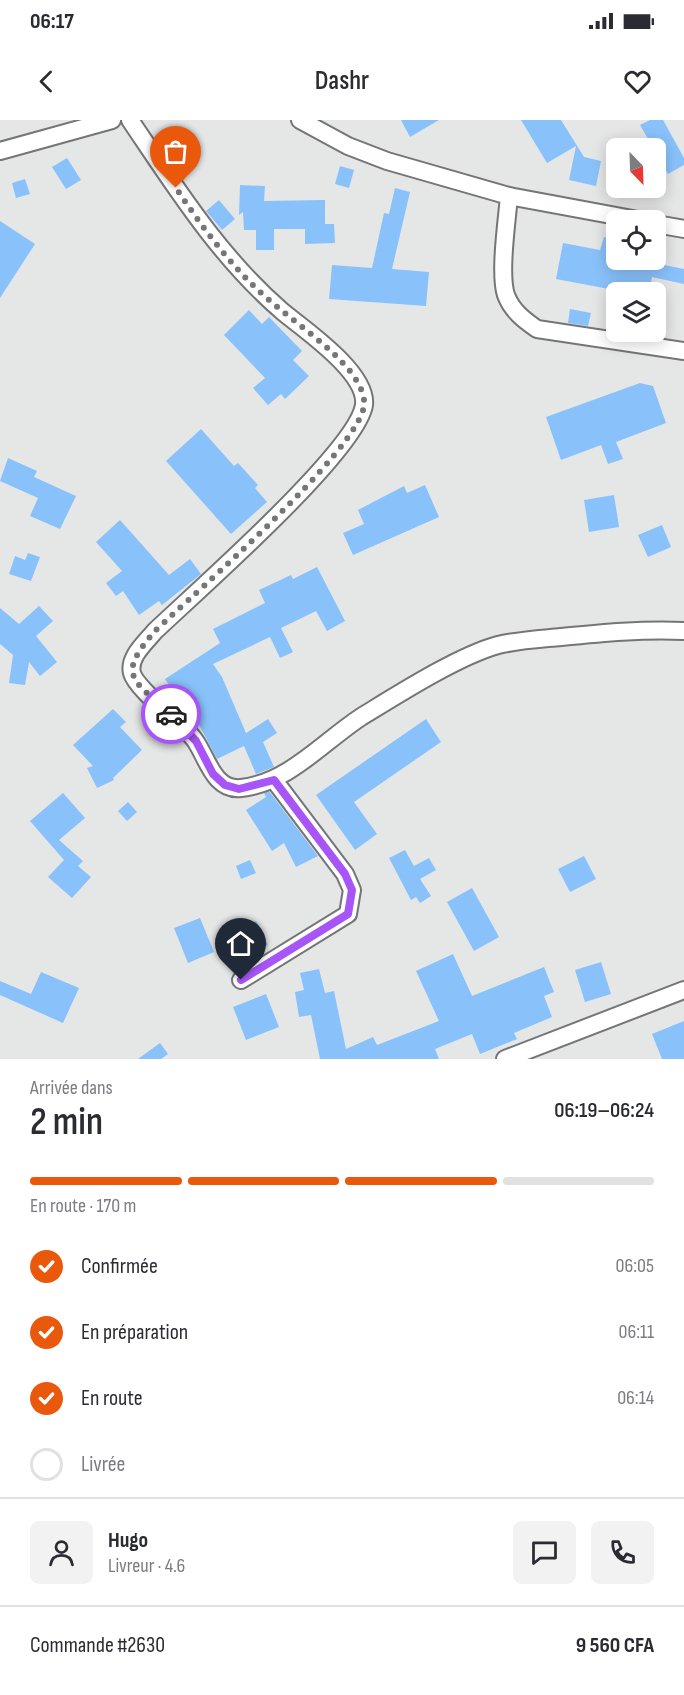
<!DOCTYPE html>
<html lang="fr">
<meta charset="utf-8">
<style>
body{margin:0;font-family:"Sofia Sans Condensed",sans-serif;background:#f2f2f3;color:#2b2b33;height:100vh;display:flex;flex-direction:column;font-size:22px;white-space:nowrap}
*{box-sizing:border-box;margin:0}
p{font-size:20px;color:#7c7c81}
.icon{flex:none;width:33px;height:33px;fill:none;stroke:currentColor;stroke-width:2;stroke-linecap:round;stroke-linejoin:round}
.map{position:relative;height:939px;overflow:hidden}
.panel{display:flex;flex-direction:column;background:#fff;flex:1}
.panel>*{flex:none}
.needle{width:39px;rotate:157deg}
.tools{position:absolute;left:606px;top:18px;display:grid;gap:12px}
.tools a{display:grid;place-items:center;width:60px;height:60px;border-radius:9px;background:#fff;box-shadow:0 3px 15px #0003;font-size:30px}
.pin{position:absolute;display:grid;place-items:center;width:51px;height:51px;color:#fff;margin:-62px -26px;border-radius:50% 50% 50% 0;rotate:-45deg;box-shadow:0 0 6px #0007}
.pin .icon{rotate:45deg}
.courier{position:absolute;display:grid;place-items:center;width:60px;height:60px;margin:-30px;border:4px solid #a855f7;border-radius:50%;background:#fff;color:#222;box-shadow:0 2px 8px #0007}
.headline em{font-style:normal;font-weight:600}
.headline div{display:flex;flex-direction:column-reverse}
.headline{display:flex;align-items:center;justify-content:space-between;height:102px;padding:0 30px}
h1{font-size:39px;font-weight:600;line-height:45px}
.bar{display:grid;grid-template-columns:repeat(4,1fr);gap:9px 6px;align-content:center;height:72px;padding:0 30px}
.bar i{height:8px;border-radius:4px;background:#e1e1e2}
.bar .on{background:#ea580c}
.bar p{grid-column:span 4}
.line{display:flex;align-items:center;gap:15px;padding:0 30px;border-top:2px solid #e1e1e2}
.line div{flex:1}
.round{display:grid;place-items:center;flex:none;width:63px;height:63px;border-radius:9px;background:#f2f2f3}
ol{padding:0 30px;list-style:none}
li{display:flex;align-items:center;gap:18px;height:66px}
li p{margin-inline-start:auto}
li .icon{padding:6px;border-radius:50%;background:#ea580c;color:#fff;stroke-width:4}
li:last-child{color:#7c7c81}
li i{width:33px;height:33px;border:3px solid #e1e1e2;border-radius:50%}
.status{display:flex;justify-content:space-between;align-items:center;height:42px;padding:0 30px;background:#fff;direction:ltr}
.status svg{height:16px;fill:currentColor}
header{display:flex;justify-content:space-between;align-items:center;height:78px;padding:0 30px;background:#fff;font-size:27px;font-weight:600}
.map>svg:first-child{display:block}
</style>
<div class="status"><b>06:17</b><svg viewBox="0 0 49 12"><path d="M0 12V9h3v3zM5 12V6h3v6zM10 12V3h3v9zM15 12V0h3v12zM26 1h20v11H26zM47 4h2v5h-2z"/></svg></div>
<header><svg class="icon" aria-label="back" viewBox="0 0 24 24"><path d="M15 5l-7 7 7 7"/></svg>Dashr<svg class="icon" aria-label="heart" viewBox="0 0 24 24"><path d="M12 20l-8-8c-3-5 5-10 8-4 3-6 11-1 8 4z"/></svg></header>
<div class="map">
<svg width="684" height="939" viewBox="0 0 684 939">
<rect width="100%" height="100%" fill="#e5e6e6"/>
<g fill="#89c2fb">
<path d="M401 0H439L410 17Z"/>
<path d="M521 0H561L584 37 601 41 596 66 569 60 576 26 547 43Z"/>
<path d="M650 0H663L684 38V45L668 54 640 5Z"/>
<path d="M67 38 81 60 66 69 52 47Z"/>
<path d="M340 46 354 50 349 68 335 64Z"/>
<path d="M25 59 30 74 16 78 12 63Z"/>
<path d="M240 65 265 66 264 81 325 80V104H334L335 123 305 124V109H274V130H256V110H244L243 92 239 95Z"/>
<path d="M395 68 410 72 392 149 429 152 426 186 329 179 332 145 372 148 384 93 389 94Z"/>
<path d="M219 80 235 99 222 110 206 91Z"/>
<path d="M0 101 35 124 0 178Z"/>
<path d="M604 117 616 120V140H640L684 149V164L652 157 649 172H625L556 159 563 123 600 130Z"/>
<path d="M570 189 591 193 588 206 568 203Z"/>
<path d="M249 190 262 204 269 197 302 231 293 240 309 256 285 279 281 274 268 285 253 268 265 258 224 215Z"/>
<path d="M640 263 653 266 666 303 616 322 623 339 608 344 601 325 561 340 546 297Z"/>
<path d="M201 309 234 346 238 343 258 365 255 368 267 382 231 414 166 341Z"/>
<path d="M8 338 37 351 34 357 76 376 60 409 30 396 38 378 0 361Z"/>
<path d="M425 365 439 397 353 435 343 413 364 404 358 390 404 366 407 373Z"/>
<path d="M614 375 619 407 589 412 584 380Z"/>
<path d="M120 400 169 455 190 439 201 454 162 485 159 481 139 495 123 471 116 476 106 463 122 451 96 422Z"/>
<path d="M662 405 671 427 648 437 638 415Z"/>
<path d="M28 433 40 437 31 461 9 454 15 436 25 440Z"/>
<path d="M317 447 345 501 327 511 316 491 281 508 293 532 280 538 270 517 213 544 222 557 246 613 268 599 277 613 263 622 274 647 256 654 244 626 217 639 186 580 181 584 165 559 220 523 213 509 265 483 259 470 291 455 293 459Z"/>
<path d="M39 486 53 501 36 516 57 542 40 556 29 542 25 565 9 563 13 535 0 524V488L19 504Z"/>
<path d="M113 589 126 602 120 607 142 630 113 658 114 660 97 668 87 648 93 646 73 625Z"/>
<path d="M426 599 441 622 354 682 377 714 355 730 316 675Z"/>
<path d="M269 671 318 736 296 747 284 723 272 731 246 690 266 677 264 673Z"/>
<path d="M63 673 85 698 59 720 83 741 78 746 91 757 72 778 48 757 64 740 30 701Z"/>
<path d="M128 682 137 692 127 701 118 691Z"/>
<path d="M405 730 414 746 429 738 436 750 420 759 431 776 420 783 416 777 411 780 389 738Z"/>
<path d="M584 736 596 759 570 772 558 749Z"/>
<path d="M250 740 256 753 241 759 236 746Z"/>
<path d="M472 768 499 817 474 831 447 782Z"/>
<path d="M200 798 214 832 188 843 174 808Z"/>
<path d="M256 801 268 825 246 836 235 812Z"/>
<path d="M453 834 472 876 544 847 554 872 544 876 552 897 514 913 517 919 480 934 472 914 435 929 439 939H320L311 895 299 897 295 872 304 870 300 853 319 849 325 873 334 871 346 929 373 917 377 925 439 901 416 851Z"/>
<path d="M601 842 611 874 585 882 575 850Z"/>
<path d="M41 852 79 868 63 903 0 875V861L31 874Z"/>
<path d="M266 874 279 907 246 920 233 887Z"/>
<path d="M684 901V939H662L652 914Z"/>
<path d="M160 923 168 934 161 939H138Z"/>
</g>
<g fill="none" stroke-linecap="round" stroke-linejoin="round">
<defs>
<g id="street">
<path d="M130 0C176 68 220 138 283 192 305 210 368 253 364 285 357 331 196 472 155 511 146 522 128 537 132 553 136 569 181 603 194 619 207 636 213 671 241 668 288 663 323 622 361 597 397 575 458 536 498 525 519 520 540 519 561 517 602 513 643 509 684 511"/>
<path d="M300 0 348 26 387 41 509 76 638 100"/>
<path d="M0 31 112 0"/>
<path d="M509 76C507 100 499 154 506 175 512 191 524 200 537 209L684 231"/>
<path d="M656 104 684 109"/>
<path d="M241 860 348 794 352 770 345 754 274 660"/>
<path d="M505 939 684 870"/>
</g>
</defs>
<use href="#street" stroke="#747576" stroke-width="20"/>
<use href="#street" stroke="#fff" stroke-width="16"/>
</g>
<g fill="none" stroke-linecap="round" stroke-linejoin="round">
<path stroke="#767676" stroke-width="6" stroke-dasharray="0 10.8" d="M171 594C132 559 116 556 155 511 196 472 357 332 364 286 366 271 352 252 342 242 317 216 286 196 259 171 228 142 200 104 176 68"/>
<path stroke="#a855f7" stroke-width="8" d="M171 594 196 621 213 654 225 665 239 669 274 660 345 754 352 770 348 794 241 860"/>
</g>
</svg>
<div class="tools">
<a><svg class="needle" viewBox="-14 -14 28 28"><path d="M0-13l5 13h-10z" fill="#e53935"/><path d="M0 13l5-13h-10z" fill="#7c7c81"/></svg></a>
<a><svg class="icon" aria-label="locate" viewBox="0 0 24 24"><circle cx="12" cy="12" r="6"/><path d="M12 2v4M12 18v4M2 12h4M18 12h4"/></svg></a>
<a><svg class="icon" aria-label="layers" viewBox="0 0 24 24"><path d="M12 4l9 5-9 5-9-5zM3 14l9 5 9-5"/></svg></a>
</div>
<div class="pin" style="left:176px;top:68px;background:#ea580c"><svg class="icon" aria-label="bag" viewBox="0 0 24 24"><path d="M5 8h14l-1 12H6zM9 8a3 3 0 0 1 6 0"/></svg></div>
<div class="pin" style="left:241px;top:860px;background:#1f2937"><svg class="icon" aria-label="home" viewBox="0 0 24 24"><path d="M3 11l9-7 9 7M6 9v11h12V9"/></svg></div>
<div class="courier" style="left:171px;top:594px"><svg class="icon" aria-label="car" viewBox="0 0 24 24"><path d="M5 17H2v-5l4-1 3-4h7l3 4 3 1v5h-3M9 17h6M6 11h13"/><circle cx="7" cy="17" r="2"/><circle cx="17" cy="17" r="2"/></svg></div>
</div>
<section class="panel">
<div class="headline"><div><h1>2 min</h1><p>Arrivée dans</p></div><em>06:19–06:24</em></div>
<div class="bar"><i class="on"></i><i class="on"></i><i class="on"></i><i></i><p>En route · 170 m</p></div>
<ol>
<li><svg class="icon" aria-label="check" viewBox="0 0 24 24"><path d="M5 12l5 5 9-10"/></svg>Confirmée<p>06:05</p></li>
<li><svg class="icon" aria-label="check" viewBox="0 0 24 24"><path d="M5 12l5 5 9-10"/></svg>En préparation<p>06:11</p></li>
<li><svg class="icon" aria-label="check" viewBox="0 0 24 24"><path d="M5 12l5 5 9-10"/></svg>En route<p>06:14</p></li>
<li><i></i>Livrée</li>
</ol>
<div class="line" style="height:108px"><a class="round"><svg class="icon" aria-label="person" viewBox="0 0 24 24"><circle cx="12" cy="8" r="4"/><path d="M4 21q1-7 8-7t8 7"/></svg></a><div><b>Hugo</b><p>Livreur · 4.6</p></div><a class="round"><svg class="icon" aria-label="chat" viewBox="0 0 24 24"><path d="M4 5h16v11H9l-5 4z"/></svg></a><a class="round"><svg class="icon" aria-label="phone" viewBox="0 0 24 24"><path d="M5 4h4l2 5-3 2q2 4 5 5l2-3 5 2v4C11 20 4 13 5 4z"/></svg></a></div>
<div class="line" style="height:78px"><div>Commande #2630</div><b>9 560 CFA</b></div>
</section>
